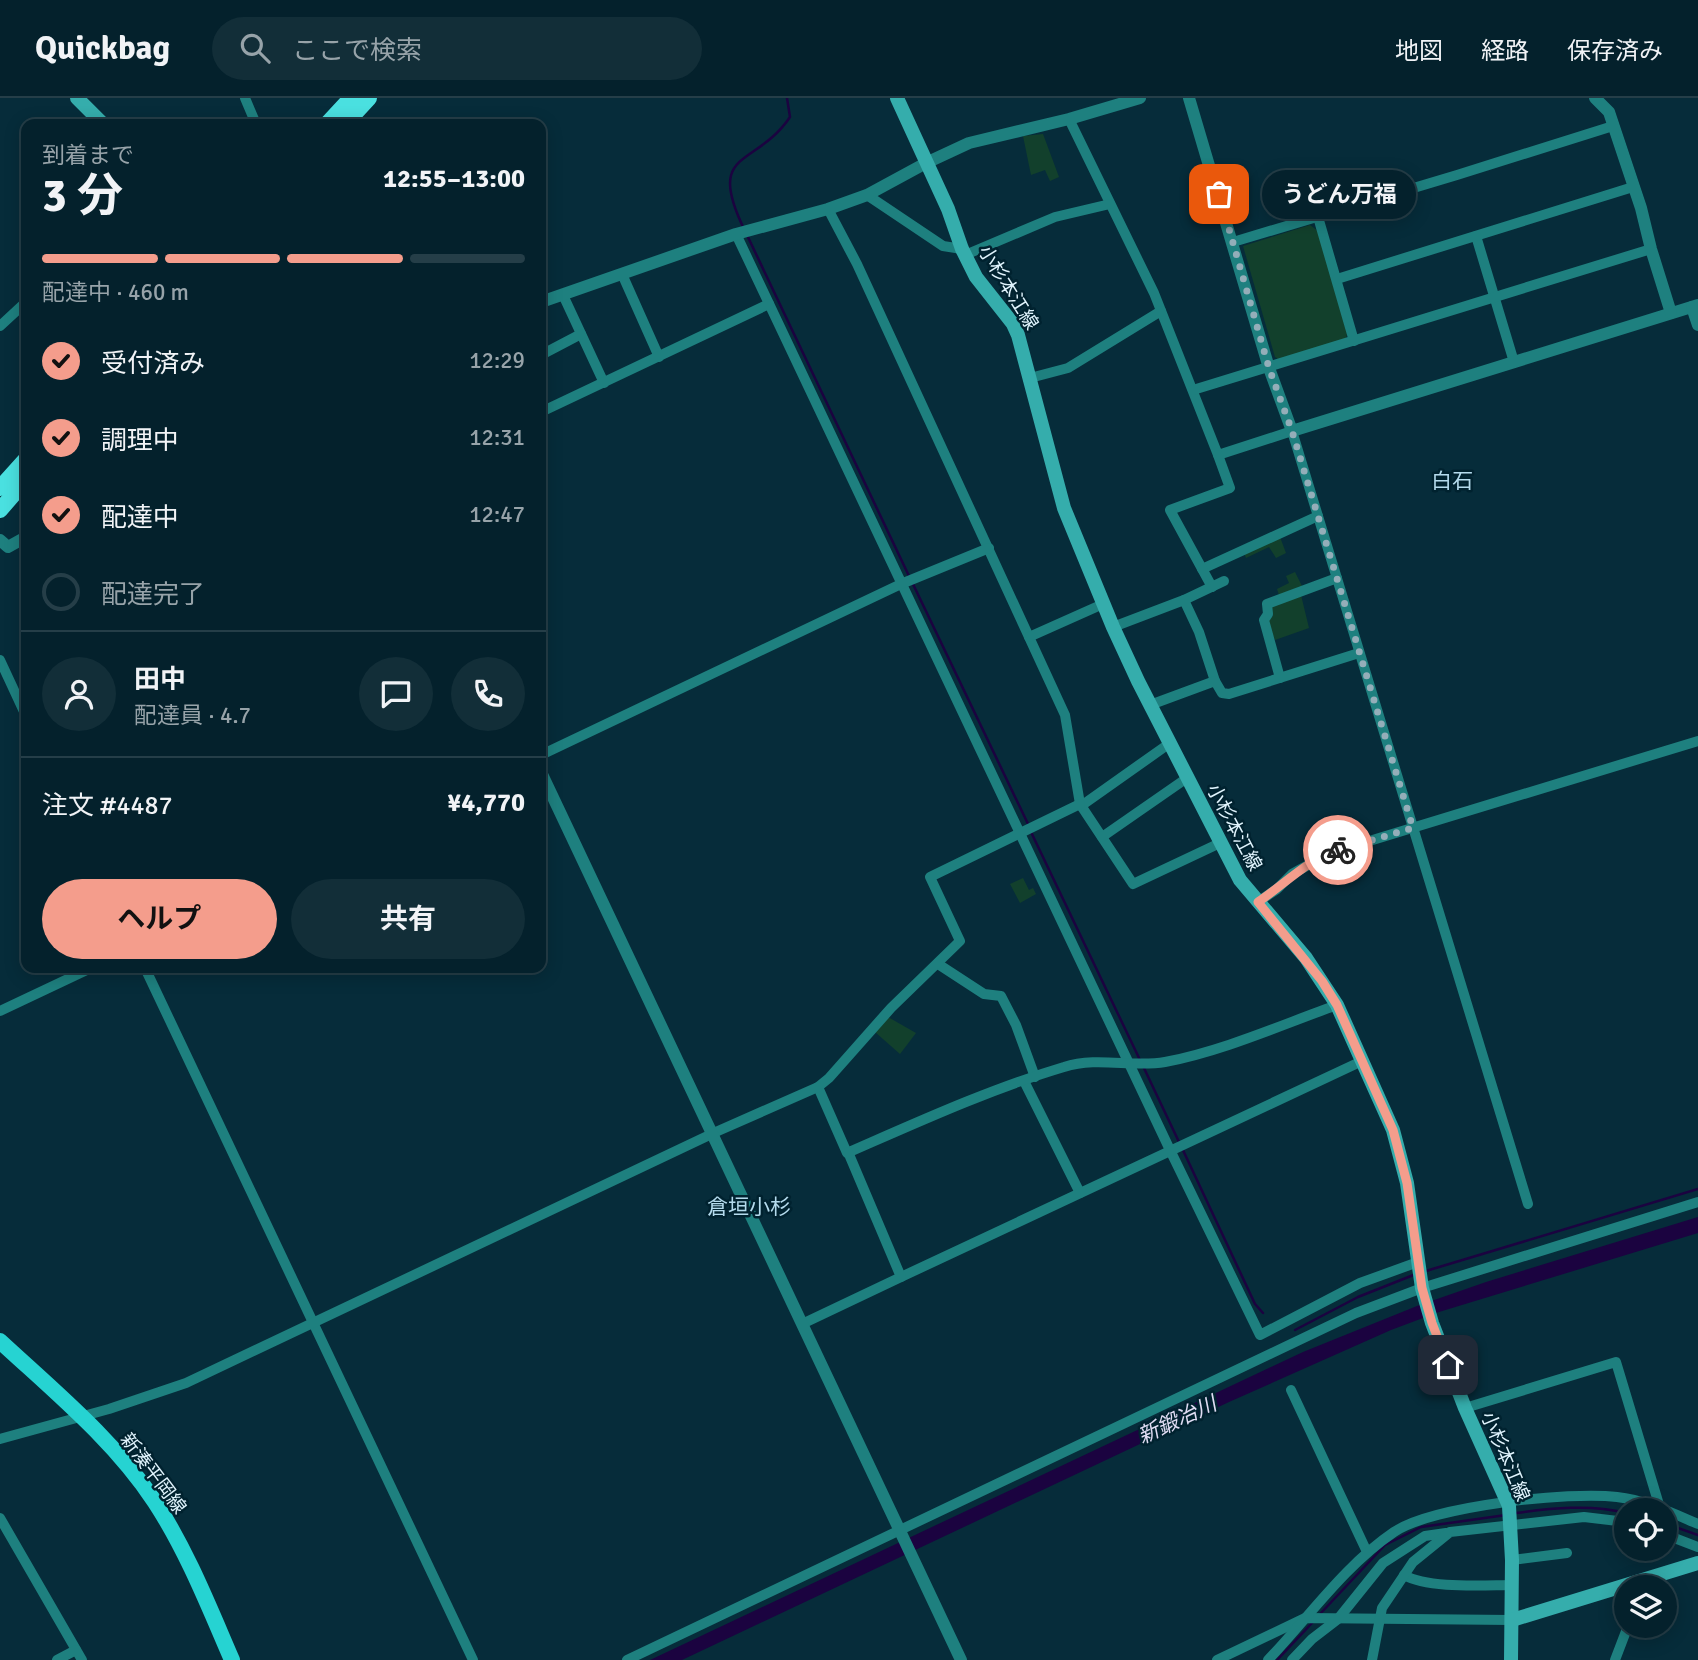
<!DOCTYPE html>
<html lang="ja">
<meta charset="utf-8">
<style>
body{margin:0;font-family:Signika,"Noto Sans JP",sans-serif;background:#122e38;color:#f1f3f6;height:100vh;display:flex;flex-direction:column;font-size:26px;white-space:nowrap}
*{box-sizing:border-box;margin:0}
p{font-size:23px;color:#97a3a9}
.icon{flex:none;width:38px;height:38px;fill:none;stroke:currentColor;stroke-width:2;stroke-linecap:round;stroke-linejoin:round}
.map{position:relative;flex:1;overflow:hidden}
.side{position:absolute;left:21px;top:21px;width:525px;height:854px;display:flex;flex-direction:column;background:#04212c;border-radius:14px;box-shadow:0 4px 18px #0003,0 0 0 2px #253e48}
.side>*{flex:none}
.controls{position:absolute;left:1614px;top:1400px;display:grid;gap:14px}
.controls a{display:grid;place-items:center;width:63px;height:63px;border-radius:50%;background:#04212c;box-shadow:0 4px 18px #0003,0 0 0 2px #253e48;font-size:35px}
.pin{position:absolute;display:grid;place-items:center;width:60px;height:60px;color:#fff;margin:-30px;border-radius:14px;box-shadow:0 4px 10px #0006}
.courier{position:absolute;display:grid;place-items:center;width:70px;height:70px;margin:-35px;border:5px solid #f49d8c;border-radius:50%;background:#fff;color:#222;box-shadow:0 2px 9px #0007}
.bubble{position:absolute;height:49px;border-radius:24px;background:#04212c;box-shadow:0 4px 18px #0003,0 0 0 2px #253e48;font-size:23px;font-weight:700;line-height:49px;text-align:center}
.summary em{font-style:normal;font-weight:700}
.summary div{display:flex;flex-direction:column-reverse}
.summary{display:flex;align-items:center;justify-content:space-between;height:119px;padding:0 21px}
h1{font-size:46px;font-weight:700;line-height:52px}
.bar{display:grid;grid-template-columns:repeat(4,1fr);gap:10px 7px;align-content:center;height:84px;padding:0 21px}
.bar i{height:9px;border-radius:5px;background:#253e48}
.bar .current{background:#f49d8c}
.bar p{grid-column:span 4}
.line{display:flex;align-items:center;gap:18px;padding:0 21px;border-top:2px solid #253e48}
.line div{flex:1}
.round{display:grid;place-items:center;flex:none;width:74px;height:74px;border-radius:37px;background:#122e38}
ol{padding:0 21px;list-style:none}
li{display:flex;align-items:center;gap:21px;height:77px}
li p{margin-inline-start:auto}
li .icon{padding:7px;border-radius:50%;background:#f49d8c;color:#111;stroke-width:4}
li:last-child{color:#97a3a9}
li i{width:38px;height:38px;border:4px solid #253e48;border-radius:50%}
.action{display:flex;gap:14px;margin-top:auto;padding:14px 21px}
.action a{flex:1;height:80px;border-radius:42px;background:#f49d8c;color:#111;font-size:28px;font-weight:700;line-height:80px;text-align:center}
.action a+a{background:#122e38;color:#f1f3f6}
header{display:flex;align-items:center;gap:42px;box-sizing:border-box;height:98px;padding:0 35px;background:#04212c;border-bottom:2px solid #253e48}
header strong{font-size:33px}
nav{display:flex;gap:38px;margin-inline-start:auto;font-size:24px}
.search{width:490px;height:63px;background:#122e38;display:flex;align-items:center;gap:18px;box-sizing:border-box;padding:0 24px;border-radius:38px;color:#97a3a9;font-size:26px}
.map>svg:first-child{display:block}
</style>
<header>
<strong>Quickbag</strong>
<div class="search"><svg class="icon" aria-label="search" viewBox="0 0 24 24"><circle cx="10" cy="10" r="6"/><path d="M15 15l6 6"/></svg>ここで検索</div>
<nav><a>地図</a><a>経路</a><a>保存済み</a></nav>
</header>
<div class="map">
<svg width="1698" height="1562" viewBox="0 0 1698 1562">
<rect width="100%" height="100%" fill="#062c3a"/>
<g fill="#12402c">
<path d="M1043 36 1059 79 1050 83 1045 72 1031 77 1023 38Z"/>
<path d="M1310 127 1318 133 1347 235 1346 241 1278 261 1275 259 1243 148Z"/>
<path d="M1280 439 1286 455 1276 460 1269 449 1246 460 1244 455Z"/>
<path d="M1295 474 1302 488 1279 497 1277 491 1289 485 1286 478Z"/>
<path d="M1301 497 1309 530 1275 542 1266 522 1273 518 1270 508Z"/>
<path d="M1023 780 1029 792 1033 790 1036 796 1020 805 1010 786Z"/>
<path d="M888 919 916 935 900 956 875 934Z"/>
</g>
<path fill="#1b0340" d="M1698 1119V1135L1439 1214 1391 1232 1229 1304 682 1562H650L1303 1254 1417 1208 1486 1184Z"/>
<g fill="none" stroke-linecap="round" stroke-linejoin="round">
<g stroke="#1b0340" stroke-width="2.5">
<path d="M744 131C705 50 756 70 790 19L787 0"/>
<path d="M747 137 909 478"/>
<path d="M912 484 1029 728"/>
<path d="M1031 734 1140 962"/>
<path d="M1143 968 1179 1044"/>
<path d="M1182 1050 1255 1206 1263 1215"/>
<path d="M1426 1173 1698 1091"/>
<path d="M1295 1232 1358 1199 1416 1176"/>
<path d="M1516 1415C1551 1410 1591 1406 1626 1415"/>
<path d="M1664 1425 1698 1437"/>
<path d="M1320 1516 1385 1447 1421 1429 1506 1417"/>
<path d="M1277 1562 1313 1524"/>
</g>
<g stroke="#1e807f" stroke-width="10">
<path d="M245 0 256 26"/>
<path d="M1069 21 1154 195 1218 357 1292 333 1528 1106"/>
<path d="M867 97 943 148 962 151"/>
<path d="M828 111 857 166 1065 617 1080 706 1133 786 1220 745"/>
<path d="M1318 119 1354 243"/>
<path d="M736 136 1170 1052 1260 1237 1360 1185 1418 1164"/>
<path d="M1476 138 1514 264"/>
<path d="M1233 144 1457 77 1613 28"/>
<path d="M965 157 1055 119 1110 106"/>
<path d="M622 176 659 259"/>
<path d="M1337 181 1633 89"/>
<path d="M563 197 604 285"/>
<path d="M0 228 26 204"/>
<path d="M541 257 581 236"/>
<path d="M1030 280 1068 270 1161 213"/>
<path d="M1193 292 1651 151"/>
<path d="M541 314 769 206"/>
<path d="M1202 471 1318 418"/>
<path d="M1212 489 1170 412 1230 390 1218 357"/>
<path d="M1184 502 1224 483"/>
<path d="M1113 529 1184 502 1199 534 1215 583"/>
<path d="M1029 539 1103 506"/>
<path d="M0 562 26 618"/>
<path d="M1280 580 1264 522 1268 516 1267 506 1337 480"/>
<path d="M1150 607 1215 583 1222 595 1229 596 1359 555"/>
<path d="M541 657 901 486 989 450"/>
<path d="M1081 708 1170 645"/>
<path d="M1102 739 1187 680"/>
<path d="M1258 804 1277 791 1292 776 1330 755 1698 643"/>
<path d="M938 866 984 896 1001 898 1016 927 1035 979"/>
<path d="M145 870 473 1562"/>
<path d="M0 913 91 870"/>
<path d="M1024 983 1080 1095"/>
<path d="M818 989 847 1055C918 1024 990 991 1064 969 1098 958 1132 970 1165 964 1223 953 1281 927 1337 907"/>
<path d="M901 1179 1362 963"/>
<path d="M802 1226 901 1179 848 1054"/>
<path d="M1291 1292 1367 1454"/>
<path d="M1465 1310 1616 1264 1660 1410"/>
<path d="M0 1341 109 1311 186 1285 718 1033 818 989 829 980 891 910 960 843 930 779 1080 706"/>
<path d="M0 1420 82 1562"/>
<path d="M1664 1436 1698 1449"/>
<path d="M1512 1462 1567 1455"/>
<path d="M1404 1477C1428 1491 1484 1487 1513 1487"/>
<path d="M57 1562 76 1552"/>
<path d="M627 1562 1356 1215 1422 1190 1698 1104"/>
<path d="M1217 1562 1305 1520 1512 1522"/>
<path d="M1268 1562C1309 1519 1344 1468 1394 1434 1433 1408 1570 1393 1617 1399 1645 1402 1672 1415 1698 1426"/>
<path d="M1292 1562 1312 1541 1338 1521 1383 1465 1425 1438 1446 1435"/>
<path d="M1372 1562 1382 1510 1413 1464 1450 1434 1584 1419 1626 1424"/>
<path d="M1615 1562 1628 1528"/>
</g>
<g stroke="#1e807f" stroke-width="12">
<path d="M1189 0 1269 270 1292 333 1698 207"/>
<path d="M1595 0 1609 14 1641 110 1651 151 1671 215"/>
<path d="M541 204 736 136 828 111 867 97 926 65 969 45 1069 21 1140 0"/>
<path d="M1692 209 1698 227"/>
<path d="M0 442 8 449 26 439"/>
<path d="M541 674 961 1562"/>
</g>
<g stroke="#35adac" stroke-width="14">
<path d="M77 0 103 26"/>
<path d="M897 0 948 111 962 151 976 179 1013 226 1018 237 1064 410 1113 529 1138 583 1240 782 1306 860 1337 907 1393 1032 1407 1085 1422 1190 1432 1225 1465 1310 1509 1408 1512 1462 1511 1562"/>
<path d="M1512 1522 1698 1465"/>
</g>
<path stroke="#26d3d2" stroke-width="16" d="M0 1243C54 1293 114 1342 155 1404 187 1453 209 1509 232 1562"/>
<g stroke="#4ae0e0" stroke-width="16">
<path d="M327 26 351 0"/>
<path d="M345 26 369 0"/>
<path d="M0 390 26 361"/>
<path d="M0 412 26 382"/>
</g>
</g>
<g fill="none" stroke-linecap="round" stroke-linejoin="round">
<path stroke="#94aeb9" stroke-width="7" stroke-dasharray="0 12.6" d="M1219 96 1269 270 1292 333 1413 730 1338 752"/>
<path stroke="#f49d8c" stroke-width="9" d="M1338 752C1307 762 1285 786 1258 804L1322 883 1337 907 1393 1032 1407 1085 1422 1190 1432 1225 1448 1267"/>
</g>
<g text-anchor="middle" stroke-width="5" stroke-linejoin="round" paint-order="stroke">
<g font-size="19" fill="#e0f4fd" stroke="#00222f">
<text transform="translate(1009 189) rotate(58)" y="7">小杉本江線</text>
<text transform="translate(1235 729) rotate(62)" y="7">小杉本江線</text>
<text transform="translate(1506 1358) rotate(67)" y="7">小杉本江線</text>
<text transform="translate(154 1375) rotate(53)" y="7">新湊平岡線</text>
</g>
<g font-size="21" fill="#b4dbed" stroke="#00222f">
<text x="1452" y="390">白石</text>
<text x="749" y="1116">倉垣小杉</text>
</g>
<g font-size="21" font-style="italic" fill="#e0ddf4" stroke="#00222f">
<text transform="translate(1177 1322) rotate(-25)" y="7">新鍛冶川</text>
</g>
</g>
</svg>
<div class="controls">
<a><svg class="icon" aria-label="locate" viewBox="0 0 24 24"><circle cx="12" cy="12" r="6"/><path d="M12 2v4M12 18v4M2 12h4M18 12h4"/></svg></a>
<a><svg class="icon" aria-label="layers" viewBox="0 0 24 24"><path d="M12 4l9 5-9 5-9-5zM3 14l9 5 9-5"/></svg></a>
</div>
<div class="pin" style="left:1219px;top:96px;background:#ea580c"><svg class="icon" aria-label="bag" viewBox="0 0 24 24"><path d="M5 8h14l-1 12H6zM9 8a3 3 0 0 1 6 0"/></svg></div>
<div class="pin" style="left:1448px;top:1267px;background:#1f2937"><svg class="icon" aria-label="home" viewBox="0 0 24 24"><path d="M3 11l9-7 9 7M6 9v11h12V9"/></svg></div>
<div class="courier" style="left:1338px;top:752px"><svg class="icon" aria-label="bike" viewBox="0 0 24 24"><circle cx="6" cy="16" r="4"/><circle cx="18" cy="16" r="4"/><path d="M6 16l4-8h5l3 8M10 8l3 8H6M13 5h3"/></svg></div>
<div class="bubble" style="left:1262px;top:72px;width:154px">うどん万福</div>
<section class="side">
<div class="summary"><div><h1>3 分</h1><p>到着まで</p></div><em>12:55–13:00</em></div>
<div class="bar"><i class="current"></i><i class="current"></i><i class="current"></i><i></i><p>配達中 · 460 m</p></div>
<ol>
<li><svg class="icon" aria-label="check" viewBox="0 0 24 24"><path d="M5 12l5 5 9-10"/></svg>受付済み<p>12:29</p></li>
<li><svg class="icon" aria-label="check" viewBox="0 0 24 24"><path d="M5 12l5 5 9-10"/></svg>調理中<p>12:31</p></li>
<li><svg class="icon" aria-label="check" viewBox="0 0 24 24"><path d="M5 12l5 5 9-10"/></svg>配達中<p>12:47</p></li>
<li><i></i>配達完了</li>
</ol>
<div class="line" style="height:126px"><a class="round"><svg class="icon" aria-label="person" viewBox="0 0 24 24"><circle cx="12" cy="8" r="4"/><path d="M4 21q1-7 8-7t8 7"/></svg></a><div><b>田中</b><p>配達員 · 4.7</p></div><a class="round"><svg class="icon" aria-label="chat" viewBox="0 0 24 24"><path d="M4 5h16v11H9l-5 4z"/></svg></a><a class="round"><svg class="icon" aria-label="phone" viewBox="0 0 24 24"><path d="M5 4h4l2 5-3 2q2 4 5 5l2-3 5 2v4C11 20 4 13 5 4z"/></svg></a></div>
<div class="line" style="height:91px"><div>注文 #4487</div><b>¥4,770</b></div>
<div class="action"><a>ヘルプ</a><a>共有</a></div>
</section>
</div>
